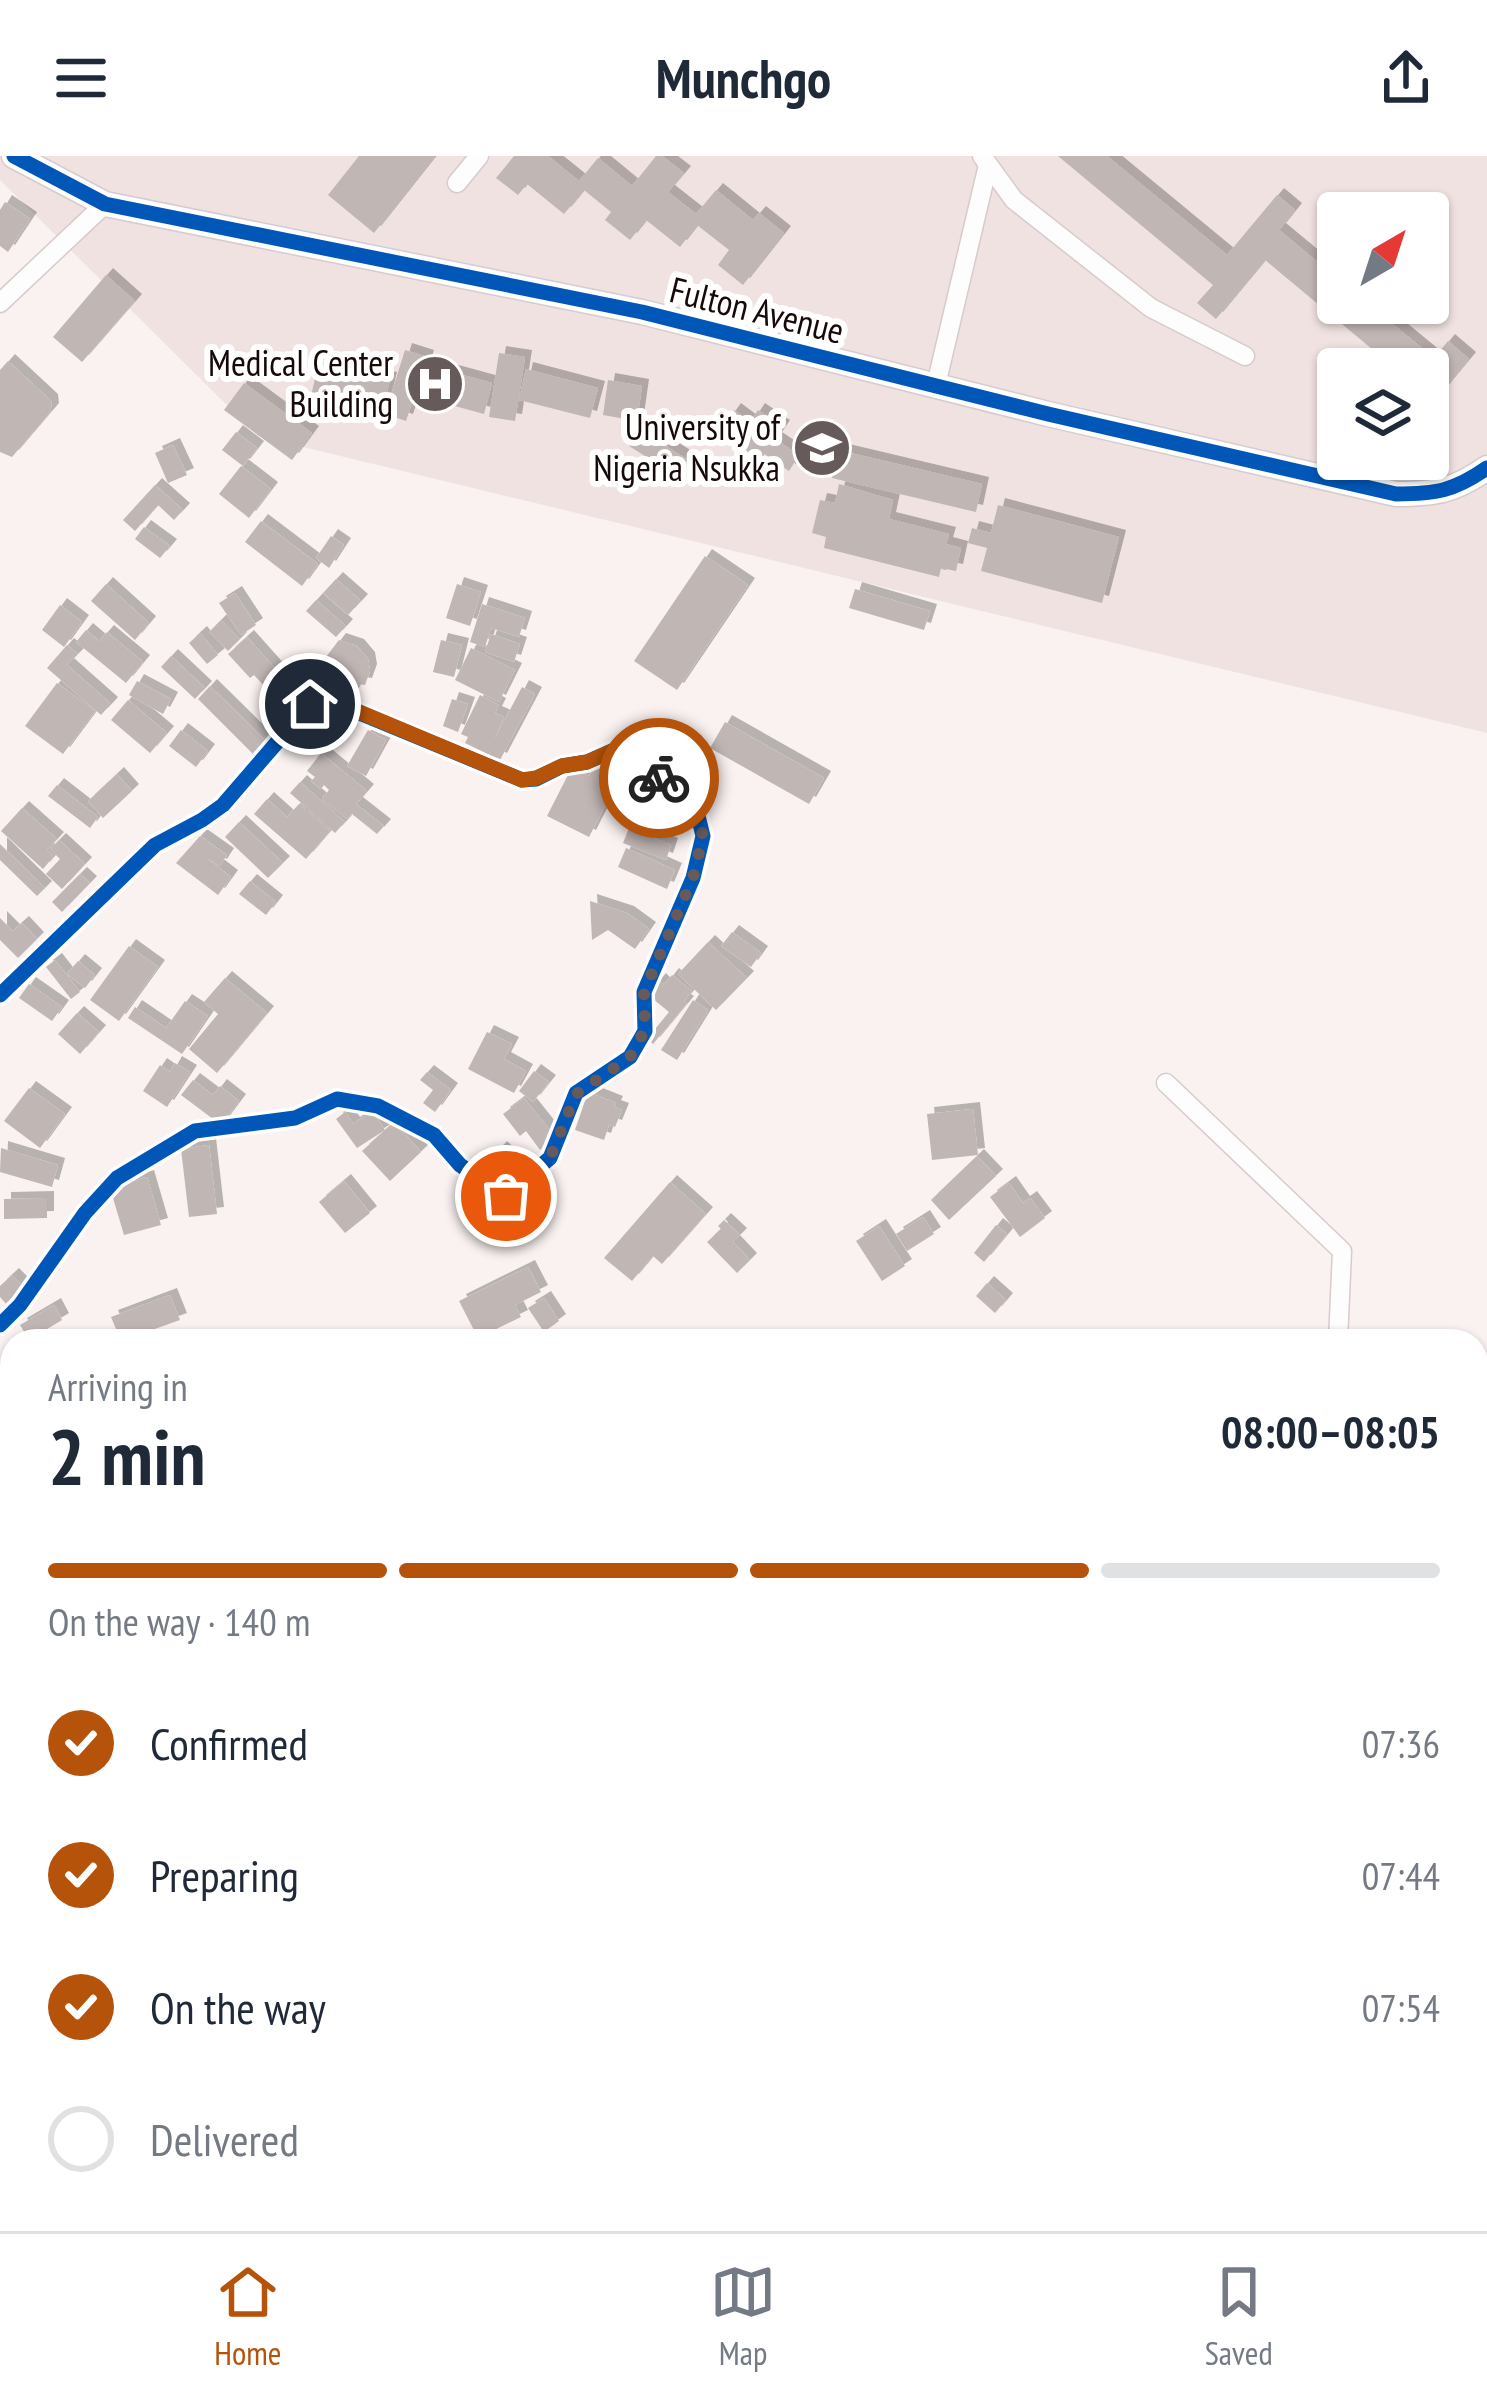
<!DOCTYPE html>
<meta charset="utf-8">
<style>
body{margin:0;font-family:"PT Sans Narrow",sans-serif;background:#f2f2f3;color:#1f2937;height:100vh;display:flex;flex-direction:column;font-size:45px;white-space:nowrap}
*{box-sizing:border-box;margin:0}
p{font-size:39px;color:#747a83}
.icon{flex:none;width:66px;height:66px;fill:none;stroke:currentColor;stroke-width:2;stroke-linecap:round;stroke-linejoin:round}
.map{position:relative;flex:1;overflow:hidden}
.side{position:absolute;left:0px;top:1173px;width:1488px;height:903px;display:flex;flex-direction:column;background:#fff;border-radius:36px 36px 0 0;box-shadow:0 3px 9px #0004}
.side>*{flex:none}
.needle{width:78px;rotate:39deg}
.tools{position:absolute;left:1317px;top:36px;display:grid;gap:24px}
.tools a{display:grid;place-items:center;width:132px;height:132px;border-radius:12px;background:#fff;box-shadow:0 3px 9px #0004;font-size:60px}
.pin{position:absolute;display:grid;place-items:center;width:102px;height:102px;color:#fff;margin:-51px;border:6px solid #fff;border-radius:50%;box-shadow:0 3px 12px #0007}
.courier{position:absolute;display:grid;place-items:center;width:120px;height:120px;margin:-60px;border:9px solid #b45309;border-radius:50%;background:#fff;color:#222;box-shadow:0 3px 15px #0007}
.head em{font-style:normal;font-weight:800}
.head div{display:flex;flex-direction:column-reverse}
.head{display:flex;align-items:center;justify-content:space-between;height:204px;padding:0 48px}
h1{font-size:78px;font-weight:800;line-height:90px}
.bar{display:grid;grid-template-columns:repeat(4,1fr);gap:18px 12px;align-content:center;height:144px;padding:0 48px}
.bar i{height:15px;border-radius:9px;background:#e0e1e3}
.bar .current{background:#b45309}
.bar p{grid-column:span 4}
ol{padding:0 48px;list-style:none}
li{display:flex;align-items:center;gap:36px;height:132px}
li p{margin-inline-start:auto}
li .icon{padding:12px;border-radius:50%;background:#b45309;color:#fff;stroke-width:4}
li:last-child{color:#747a83}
li i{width:66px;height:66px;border:6px solid #e0e1e3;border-radius:50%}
header{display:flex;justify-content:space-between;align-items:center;height:156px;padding:0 48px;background:#fff;font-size:54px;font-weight:800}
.menu{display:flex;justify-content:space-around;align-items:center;height:168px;border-top:3px solid #e0e1e3;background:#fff;font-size:33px;color:#747a83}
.menu a{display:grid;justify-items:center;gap:6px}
.menu .current{color:#b45309}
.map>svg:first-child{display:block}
</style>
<header><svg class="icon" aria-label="menu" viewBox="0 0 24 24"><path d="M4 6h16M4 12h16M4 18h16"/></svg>Munchgo<svg class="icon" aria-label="share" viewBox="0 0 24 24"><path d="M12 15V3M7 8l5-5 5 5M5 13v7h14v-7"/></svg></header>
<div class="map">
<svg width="1487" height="2075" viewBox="0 0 1487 2075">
<defs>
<filter id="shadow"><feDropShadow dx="7" dy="-7" stdDeviation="0" flood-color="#0004"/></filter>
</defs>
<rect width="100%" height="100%" fill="#faf2f0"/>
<path fill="#f0e2e0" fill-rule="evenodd" d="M0 0H1487V577L258 280 0 24ZM1338 57H1428V147H1338ZM1338 213H1428V303H1338Z"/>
<g fill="#c0b6b4" filter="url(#shadow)">
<path d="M359 0H435L374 77 328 39Z"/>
<path d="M514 0H548L579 25 598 2 632 30 656 0H662L684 17 668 36 696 58 716 34 753 64 759 57 784 77 743 129 718 109 729 94 697 69 680 91 646 64 630 84 605 64 611 56 584 34 564 58 527 28 518 39 496 22Z"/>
<path d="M1058 0H1107L1227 99 1277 39 1295 54 1279 74 1338 123V147H1367L1434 202 1448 185 1469 203 1431 249 1428 247V213H1396L1265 104 1216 163 1197 147 1213 129Z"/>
<path d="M5 46 30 63 8 96 0 90V54Z"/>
<path d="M106 119 135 145 82 206 53 181Z"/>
<path d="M405 194 427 201 406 265 385 258Z"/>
<path d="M499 197 525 201 515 265 489 261Z"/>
<path d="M8 205 51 245 52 254 12 301 0 296V214Z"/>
<path d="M319 205 390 223 382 257 311 240Z"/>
<path d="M426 209 492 227 484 258 418 240Z"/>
<path d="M526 213 598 232 590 262 519 244Z"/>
<path d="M608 224 642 230 637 265 603 259Z"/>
<path d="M244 227 312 277 292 304 224 254Z"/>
<path d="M734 254 750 266 758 254 783 271 775 283 799 299 789 315 763 297 756 307 716 279Z"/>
<path d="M639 273 699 311 688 327 629 290Z"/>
<path d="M236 276 257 292 243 310 222 294Z"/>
<path d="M173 289 187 319 168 327 155 297Z"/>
<path d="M838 294 982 328 976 356 832 322Z"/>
<path d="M241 310 271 333 249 362 219 338Z"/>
<path d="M839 328 893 344 889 363 949 378 946 388 961 392 956 415 941 412 939 421 824 392 826 381 812 377 820 344 835 347Z"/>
<path d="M155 329 183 354 174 364 158 349 135 375 123 364Z"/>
<path d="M998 349 1119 381 1102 447 981 415 987 392 968 387 972 372 991 377Z"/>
<path d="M261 365 318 408 302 430 245 386Z"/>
<path d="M144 371 170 390 160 402 135 383Z"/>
<path d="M331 380 344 389 329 412 316 402Z"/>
<path d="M705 400 748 429 677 534 634 505Z"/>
<path d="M336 423 361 445 348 459 323 437Z"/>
<path d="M106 428 149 467 135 484 91 445Z"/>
<path d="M457 428 481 436 470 470 446 462Z"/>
<path d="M855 433 930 455 924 474 849 452Z"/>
<path d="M235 437 256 469 241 479 219 447Z"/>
<path d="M316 444 346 470 336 481 306 455Z"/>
<path d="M482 448 525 462 519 481 491 472 485 491 470 486Z"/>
<path d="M60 449 82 466 64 491 42 474Z"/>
<path d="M221 464 240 483 228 495 209 476Z"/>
<path d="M86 474 99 485 107 476 143 506 126 527 76 486Z"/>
<path d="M200 477 218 499 207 508 189 487Z"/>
<path d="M491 478 520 488 514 506 485 496Z"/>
<path d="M247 481 306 547 292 560 254 519 250 522 228 498Z"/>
<path d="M339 484 357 490 368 503 370 515 365 529 359 528 349 543 326 535 310 522Z"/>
<path d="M441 484 462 489 454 521 433 516Z"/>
<path d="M67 489 78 498 67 509 111 548 101 559 47 512Z"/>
<path d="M471 492 515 514 499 546 455 524Z"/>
<path d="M171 500 205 532 195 543 161 511Z"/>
<path d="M137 525 171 543 163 558 129 539Z"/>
<path d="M57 527 95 555 63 598 25 570Z"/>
<path d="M210 530 269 588 256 601 198 543Z"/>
<path d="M522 531 535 538 500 604 465 587 468 581 461 578 480 539 499 549 495 557 504 561 494 584Z"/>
<path d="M452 543 468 548 458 576 443 570Z"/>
<path d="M128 544 167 577 150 597 111 564Z"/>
<path d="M329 550 345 563 325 587 309 574Z"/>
<path d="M725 566 824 622 809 648 710 592Z"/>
<path d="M181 574 208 595 196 611 169 590Z"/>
<path d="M368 574 386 584 366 620 347 610Z"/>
<path d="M321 597 367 635 356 648 384 670 377 678 352 658 347 663 322 643 329 634 324 629 321 633 311 625 315 621 307 615Z"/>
<path d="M595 608 620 620 589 681 547 660 572 611 589 620Z"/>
<path d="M117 618 132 635 103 662 88 645Z"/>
<path d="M300 626 345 666 335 677 290 637Z"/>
<path d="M57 629 98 661 90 672 48 640Z"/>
<path d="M267 643 287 661 299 648 330 675 306 703 254 658Z"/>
<path d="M22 652 57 683 47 694 54 700 43 713 1 675Z"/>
<path d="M239 666 283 707 268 722 225 681Z"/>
<path d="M629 672 671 689 666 704 623 687Z"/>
<path d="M200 680 227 699 220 710 205 701 231 721 218 739 176 707Z"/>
<path d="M59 684 85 708 62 733 46 718 60 703 50 693Z"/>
<path d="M0 688 45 732 37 740 0 704Z"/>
<path d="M626 692 675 714 667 733 618 711Z"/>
<path d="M80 718 90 727 62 756 52 746Z"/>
<path d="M250 725 276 746 266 759 239 738Z"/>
<path d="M590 745 627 757 649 773 635 793 608 774 592 784Z"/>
<path d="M0 762 13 775 22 767 37 783 18 802 0 784Z"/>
<path d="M732 776 761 797 751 811 721 790Z"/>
<path d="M708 786 747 822 716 854 678 818Z"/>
<path d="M129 790 158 811 119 865 90 844Z"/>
<path d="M55 804 80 836 71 843 46 811Z"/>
<path d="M78 805 95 819 85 832 67 818Z"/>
<path d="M672 819 692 835 684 845 687 847 653 888 647 883 669 856 647 838 659 824 664 829Z"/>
<path d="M225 822 267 857 217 917 189 893 218 858 204 846Z"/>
<path d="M29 828 62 851 52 865 19 842Z"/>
<path d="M693 844 708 854 677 904 661 894Z"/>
<path d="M185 845 208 860 182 898 128 862 135 851 166 872Z"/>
<path d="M77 857 99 876 80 898 58 878Z"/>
<path d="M487 876 512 888 504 903 526 915 514 937 468 913Z"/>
<path d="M175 907 190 916 167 951 143 935 160 909 170 916Z"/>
<path d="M534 915 549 926 533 946 519 935Z"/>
<path d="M427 916 451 934 435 956 423 947 433 934 420 924Z"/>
<path d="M193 924 213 939 220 930 239 945 221 969 181 939Z"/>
<path d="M29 932 65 958 40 992 4 965Z"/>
<path d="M588 936 616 947 614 951 622 954 615 971 609 969 604 984 575 974Z"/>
<path d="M524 942 556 982 540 994 526 975 520 980 503 958Z"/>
<path d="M973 953 978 999 932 1004 927 958Z"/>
<path d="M372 955 385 974 357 992 336 963 345 956 353 968Z"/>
<path d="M394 966 421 996 390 1025 362 995Z"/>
<path d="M209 989 217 1058 189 1061 181 993Z"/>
<path d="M1 992 58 1009 52 1031 0 1016Z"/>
<path d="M500 992 518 1008 500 1028 482 1012Z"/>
<path d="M977 1000 996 1020 949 1064 931 1044Z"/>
<path d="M147 1021 161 1069 124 1079 110 1032Z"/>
<path d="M344 1025 370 1057 345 1077 319 1046Z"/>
<path d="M670 1026 706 1058 662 1108 653 1100 632 1125 604 1102Z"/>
<path d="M1009 1027 1023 1047 1030 1042 1045 1062 1020 1081 990 1041Z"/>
<path d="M47 1042V1062L4 1063V1043Z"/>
<path d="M923 1061 934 1078 907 1095 896 1078Z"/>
<path d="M724 1064 740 1079 733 1086 750 1104 737 1117 707 1086 721 1073 718 1070Z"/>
<path d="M996 1069 1007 1078 984 1106 974 1097Z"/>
<path d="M879 1070 905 1110 882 1125 856 1085Z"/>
<path d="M528 1111 541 1136 515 1149 521 1161 478 1182 459 1145Z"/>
<path d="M12 1119 26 1133 8 1150 0 1141V1130Z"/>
<path d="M987 1127 1006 1144 995 1157 976 1140Z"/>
<path d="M170 1139 180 1164 121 1185 111 1161Z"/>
<path d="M544 1142 559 1165 544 1176 528 1152Z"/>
<path d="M54 1149 62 1164 29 1184 20 1169Z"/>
<path d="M12 1341V1374L0 1377V1344Z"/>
<path d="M0 1453 12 1478V1512L0 1518Z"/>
<path d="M12 2050V2064H47L38 2075H0V2065Z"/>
<path d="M170 2064H237L229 2075H184Z"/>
<path d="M248 2064H290L280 2075H247L242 2070Z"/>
<path d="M460 2064H497L502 2069 497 2075H464L456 2068Z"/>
</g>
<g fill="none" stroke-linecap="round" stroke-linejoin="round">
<defs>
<g id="minor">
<path d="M982 0 1014 44 1151 152 1245 200"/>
<path d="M457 27 479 0"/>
<path d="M0 147 105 48"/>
<path d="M936 229 988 9"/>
<path d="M0 839 155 689 202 664 223 649 310 548 325 545 345 551 522 624 536 623 562 610 587 606 614 594 637 612 684 633 694 644 703 680 693 722 644 836 645 875 630 901 576 937 550 1002 505 1040 460 1009 434 979 378 950 337 943 295 962 195 975 117 1022 85 1057 20 1149 0 1169"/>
<path d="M1166 927 1342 1095 1338 1185"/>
<path d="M0 1331H12"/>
<path d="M0 1868 12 1859"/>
<path d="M1476 1872 1487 1864"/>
<path d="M1224 2064 1241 2075"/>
<path d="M520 2075 530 2064"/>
<path d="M774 2075 792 2064"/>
</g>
<g id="tertiary">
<path d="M14 0 105 48 642 156 1048 258 1396 338C1436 338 1454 335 1487 312"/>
<path d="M0 1672 12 1693"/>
<path d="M323 2064 336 2075"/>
</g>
</defs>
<use href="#minor" stroke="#d7cccb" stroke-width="21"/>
<use href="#tertiary" stroke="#d7cccb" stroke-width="27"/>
<use href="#minor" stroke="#fefdfd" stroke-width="18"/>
<use href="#tertiary" stroke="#fefdfd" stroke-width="24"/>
<defs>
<g id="cycleway">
<path d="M14 0 105 48 642 156 1048 258 1396 338C1436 338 1454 335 1487 312"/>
<path d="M0 839 155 689 202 664 223 649 310 548 325 545 345 551 522 624 536 623 562 610 587 606 614 594 637 612 684 633 694 644 703 680 693 722 644 836 645 875 630 901 576 937 550 1002 505 1040 460 1009 434 979 378 950 337 943 295 962 195 975 117 1022 85 1057 20 1149 0 1169"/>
</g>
</defs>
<use href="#cycleway" stroke="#fff" stroke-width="22"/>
<use href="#cycleway" stroke="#0057b8" stroke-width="15"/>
</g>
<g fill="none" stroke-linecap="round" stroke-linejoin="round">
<path stroke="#665b5a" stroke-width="12" stroke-dasharray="0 21.6" d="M506 1040 550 1002 576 938 630 901 645 874 644 836 693 722 703 680 694 644 684 633 659 622"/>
<path stroke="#b45309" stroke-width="15" d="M310 548 326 545 345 550 522 624 536 622 562 610 587 606 614 594 637 612 659 622"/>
</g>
<defs>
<symbol id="hospital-disc" viewBox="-11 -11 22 22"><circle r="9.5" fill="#665b5a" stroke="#fff"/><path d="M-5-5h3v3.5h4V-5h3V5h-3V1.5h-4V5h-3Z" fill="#fff"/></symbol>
<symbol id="university-disc" viewBox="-11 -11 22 22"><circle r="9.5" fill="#665b5a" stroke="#fff"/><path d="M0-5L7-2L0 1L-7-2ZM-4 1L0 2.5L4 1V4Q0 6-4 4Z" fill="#fff"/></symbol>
</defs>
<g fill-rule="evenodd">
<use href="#hospital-disc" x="402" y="195" width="66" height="66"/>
<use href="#university-disc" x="789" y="259" width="66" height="66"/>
</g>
<g text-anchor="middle" stroke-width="12" stroke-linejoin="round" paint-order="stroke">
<g font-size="36" fill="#160a09" stroke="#fff">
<text transform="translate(757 154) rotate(14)" y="13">Fulton Avenue</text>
</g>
<g font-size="36" fill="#160a09" stroke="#fff" text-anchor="end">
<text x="393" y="220">Medical Center<tspan x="393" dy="41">Building</tspan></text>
<text x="780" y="284">University of<tspan x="780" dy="41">Nigeria Nsukka</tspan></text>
</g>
</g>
</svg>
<div class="tools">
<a><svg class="needle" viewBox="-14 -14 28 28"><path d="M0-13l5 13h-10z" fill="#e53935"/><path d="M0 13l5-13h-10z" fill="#747a83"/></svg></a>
<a><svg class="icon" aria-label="layers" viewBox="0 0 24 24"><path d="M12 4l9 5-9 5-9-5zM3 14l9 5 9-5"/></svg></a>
</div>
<div class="pin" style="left:506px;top:1040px;background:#ea580c"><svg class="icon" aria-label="bag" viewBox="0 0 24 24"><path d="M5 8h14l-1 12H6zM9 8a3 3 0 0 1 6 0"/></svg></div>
<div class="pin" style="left:310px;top:548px;background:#1f2937"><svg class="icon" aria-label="home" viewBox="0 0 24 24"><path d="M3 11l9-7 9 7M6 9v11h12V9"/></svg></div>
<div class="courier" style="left:659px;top:622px"><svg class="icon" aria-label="bike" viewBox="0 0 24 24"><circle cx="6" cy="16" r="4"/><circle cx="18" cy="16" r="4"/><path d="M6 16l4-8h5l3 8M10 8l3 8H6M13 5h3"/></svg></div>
<section class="side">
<div class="head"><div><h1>2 min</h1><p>Arriving in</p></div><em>08:00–08:05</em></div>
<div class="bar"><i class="current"></i><i class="current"></i><i class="current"></i><i></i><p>On the way · 140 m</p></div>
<ol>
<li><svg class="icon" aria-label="check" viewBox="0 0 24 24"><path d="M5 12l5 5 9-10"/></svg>Confirmed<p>07:36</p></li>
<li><svg class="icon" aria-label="check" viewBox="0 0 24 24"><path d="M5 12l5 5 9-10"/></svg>Preparing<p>07:44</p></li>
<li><svg class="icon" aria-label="check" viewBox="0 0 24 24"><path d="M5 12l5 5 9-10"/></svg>On the way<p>07:54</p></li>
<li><i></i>Delivered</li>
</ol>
</section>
</div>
<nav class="menu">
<a class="current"><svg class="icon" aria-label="home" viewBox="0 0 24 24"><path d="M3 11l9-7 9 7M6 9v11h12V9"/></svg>Home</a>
<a><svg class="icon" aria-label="map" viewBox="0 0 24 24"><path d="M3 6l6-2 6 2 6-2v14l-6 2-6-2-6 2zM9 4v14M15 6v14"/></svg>Map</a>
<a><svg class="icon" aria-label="saved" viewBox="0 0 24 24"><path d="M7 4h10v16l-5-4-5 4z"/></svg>Saved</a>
</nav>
